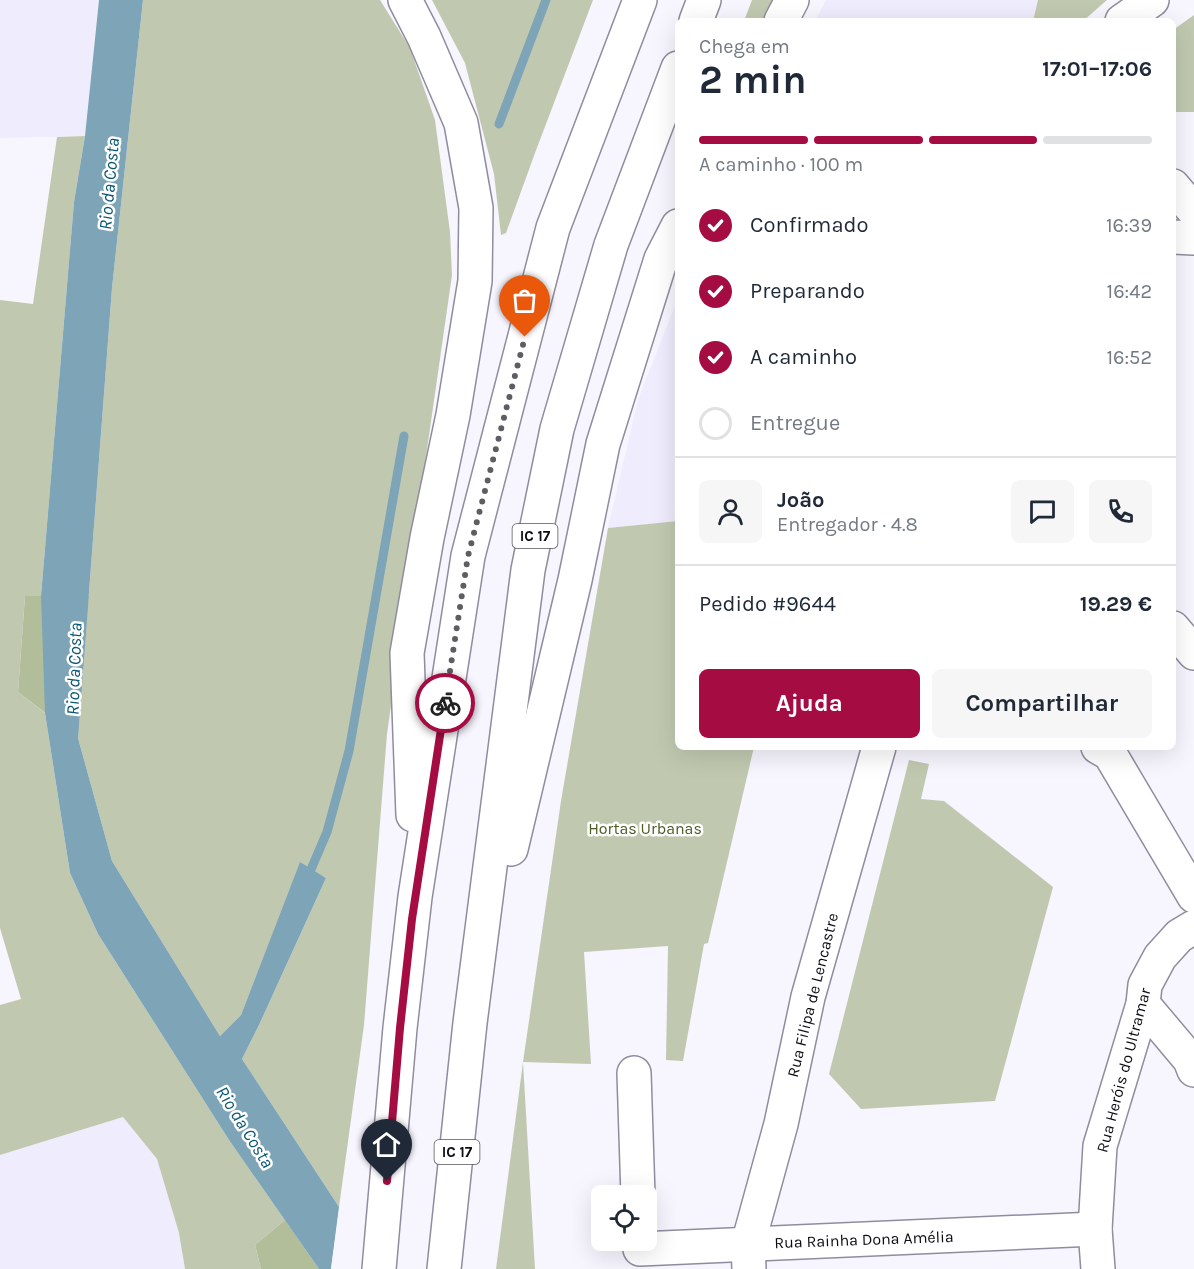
<!DOCTYPE html>
<html lang="pt">
<meta charset="utf-8">
<style>
body{margin:0;font-family:Karla,sans-serif;background:#f6f6f7;color:#1f2937;height:100vh;display:flex;flex-direction:column;font-size:22px;white-space:nowrap}
*{box-sizing:border-box;margin:0}
p{font-size:20px;color:#747a83}
.icon{flex:none;width:33px;height:33px;fill:none;stroke:currentColor;stroke-width:2;stroke-linecap:round;stroke-linejoin:round}
.map{position:relative;flex:1;overflow:hidden}
.sheet{position:absolute;left:675px;top:18px;width:501px;height:732px;display:flex;flex-direction:column;background:#fff;border-radius:9px;box-shadow:0 6px 24px #0002}
.sheet>*{flex:none}
.controls{position:absolute;left:591px;top:1185px;display:grid;gap:12px}
.controls a{display:grid;place-items:center;width:66px;height:66px;border-radius:9px;background:#fff;box-shadow:0 6px 24px #0002;font-size:30px}
.pin{position:absolute;display:grid;place-items:center;width:51px;height:51px;color:#fff;margin:-62px -26px;border-radius:50% 50% 50% 0;rotate:-45deg;box-shadow:0 0 6px #0007}
.pin .icon{rotate:45deg}
.courier{position:absolute;display:grid;place-items:center;width:60px;height:60px;margin:-30px;border:4px solid #a50c42;border-radius:50%;background:#fff;color:#222;box-shadow:0 2px 8px #0007}
.head em{font-style:normal;font-weight:700}
.head div{display:flex;flex-direction:column-reverse}
.head{display:flex;align-items:center;justify-content:space-between;height:102px;padding:0 24px}
h1{font-size:39px;font-weight:700;line-height:45px}
.bar{display:grid;grid-template-columns:repeat(4,1fr);gap:9px 6px;align-content:center;height:72px;padding:0 24px}
.bar i{height:8px;border-radius:4px;background:#e0e1e3}
.bar .active{background:#a50c42}
.bar p{grid-column:span 4}
.line{display:flex;align-items:center;gap:15px;padding:0 24px;border-top:2px solid #e0e1e3}
.line div{flex:1}
.round{display:grid;place-items:center;flex:none;width:63px;height:63px;border-radius:9px;background:#f6f6f7}
ol{padding:0 24px;list-style:none}
li{display:flex;align-items:center;gap:18px;height:66px}
li p{margin-inline-start:auto}
li .icon{padding:6px;border-radius:50%;background:#a50c42;color:#fff;stroke-width:4}
li:last-child{color:#747a83}
li i{width:33px;height:33px;border:3px solid #e0e1e3;border-radius:50%}
.primary-button{display:flex;gap:12px;margin-top:auto;padding:12px 24px}
.primary-button a{flex:1;height:69px;border-radius:9px;background:#a50c42;color:#fff;font-size:24px;font-weight:700;line-height:69px;text-align:center}
.primary-button a+a{background:#f6f6f7;color:#1f2937}
.map>svg:first-child{display:block}
</style>
<div class="map">
<svg width="1194" height="1269" viewBox="0 0 1194 1269">
<rect width="100%" height="100%" fill="#f7f5fd"/>
<g fill="#efecfd">
<path d="M0 0H99L85 136 0 138Z"/>
<path d="M826 0H1038L1033 21H815Z"/>
<path d="M678 298V521L608 528 638 400Z"/>
<path d="M123 1117 157 1159 179 1233 185 1269H0V1155Z"/>
</g>
<g fill="#c0c9b0">
<path d="M143 0H380L410 48 435 120 450 232 452 275 415 533 387 734 364 1025 339 1207 242 1059 259 1025 326 878 300 863 241 1015 220 1036 112 861 78 738 112 288Z"/>
<path d="M432 0H593L535 153 506 233 501 235 494 174 465 63Z"/>
<path d="M752 0H781L770 21H744Z"/>
<path d="M1038 0H1107L1083 21H1033Z"/>
<path d="M1194 15V112H1173V30Z"/>
<path d="M85 136 74 202 41 596H25L18 692 45 713 70 873 98 934 229 1140 285 1220 255 1245 261 1269H185L179 1233 157 1159 123 1117 0 1155V1005L21 999 0 928V300L33 304 57 137Z"/>
<path d="M678 521V747H754L708 943 704 944 683 1061 666 1060 668 946 584 952 591 1064 523 1062 535 1269H496L523 1062 561 801 608 528Z"/>
<path d="M909 760 929 764 921 799 944 801 1053 887 995 1101 861 1109 829 1074Z"/>
</g>
<g fill="#b2be9a">
<path d="M25 596H89L78 738 18 692Z"/>
<path d="M285 1220 319 1269H261L255 1245Z"/>
</g>
<path fill="#7da4b7" d="M99 0H143L112 288 78 738 112 861 220 1036 241 1015 300 862 326 878 259 1025 242 1059 339 1207 331 1269H319L229 1140 98 934 70 873 45 713 41 596 74 202 85 136Z"/>
<path fill="#f7f5fd" d="M340 1203 342 1208 334 1269H331Z"/>
<g fill="none" stroke-linecap="round" stroke-linejoin="round">
<g stroke="#7da4b7" stroke-width="9">
<path d="M499 124 546 0"/>
<path d="M306 881 327 832 349 751 404 436"/>
</g>
<defs>
<g id="minor">
<path d="M1122 21 1152 0"/>
<path d="M1173 186 1194 211"/>
<path d="M1173 237 1194 238"/>
<path d="M1173 628 1194 653"/>
<path d="M1098 747 1110 754 1194 896"/>
<path d="M1143 1004 1190 1060 1194 1070"/>
<path d="M634 1073 638 1196"/>
<path d="M640 1240V1249L1095 1229"/>
<path d="M749 1269 748 1244 781 1124 808 997 879 747"/>
<path d="M1098 1269 1095 1229 1100 1146 1143 1004 1145 985 1160 957 1179 936 1194 927"/>
</g>
<g id="highway">
<path d="M405 0 424 37 461 123 476 208 475 281 453 415 427 538 407 653 413 815"/>
<path d="M696 21 704 0"/>
<path d="M781 21 792 0"/>
<path d="M511 849 575 580 603 444 661 259 678 226"/>
<path d="M379 1269 400 1028 415 897 468 556 553 228 640 0"/>
<path d="M444 1269 470 1023 528 570 557 429 611 245 678 68"/>
</g>
</defs>
<use href="#minor" stroke="#908c9f" stroke-width="36"/>
<use href="#highway" stroke="#908c9f" stroke-width="36"/>
<use href="#minor" stroke="#fff" stroke-width="33"/>
<use href="#highway" stroke="#fff" stroke-width="33"/>
</g>
<g fill="none" stroke-linecap="round" stroke-linejoin="round">
<path stroke="#5f5d64" stroke-width="6" stroke-dasharray="0 10.8" d="M445 703 468 556 525 337"/>
<path stroke="#a50c42" stroke-width="8" d="M387 1181 400 1028 412 919 445 703"/>
</g>
<g text-anchor="middle" stroke-width="5" stroke-linejoin="round" paint-order="stroke">
<g fill="#fff" stroke="#565459" stroke-width="1.5">
<rect x="512.5" y="524" width="45" height="24" rx="4.5"/>
<rect x="434.5" y="1140" width="45" height="24" rx="4.5"/>
</g>
<g font-size="15" font-weight="bold" fill="#0d0b12">
<text x="535" y="541">IC 17</text>
<text x="457" y="1157">IC 17</text>
</g>
<g font-size="16" fill="#4c5b24" stroke="#fff">
<text x="645" y="834">Hortas Urbanas</text>
</g>
<g font-size="16" fill="#0d0b12" stroke="#fff">
<text transform="translate(812 995) rotate(-76)" y="6">Rua Filipa de Lencastre</text>
<text transform="translate(1123 1070) rotate(-75)" y="6">Rua Heróis do Ultramar</text>
<text transform="translate(864 1239) rotate(-2)" y="6">Rua Rainha Dona Amélia</text>
</g>
<g font-size="18" font-style="italic" fill="#0a5772" stroke="#fff">
<text transform="translate(109 184) rotate(-85)" y="6">Rio da Costa</text>
<text transform="translate(74 669) rotate(-88)" y="6">Rio da Costa</text>
<text transform="translate(245 1127) rotate(58)" y="6">Rio da Costa</text>
</g>
</g>
</svg>
<div class="controls">
<a><svg class="icon" aria-label="locate" viewBox="0 0 24 24"><circle cx="12" cy="12" r="6"/><path d="M12 2v4M12 18v4M2 12h4M18 12h4"/></svg></a>
</div>
<div class="pin" style="left:525px;top:337px;background:#ea580c"><svg class="icon" aria-label="bag" viewBox="0 0 24 24"><path d="M5 8h14l-1 12H6zM9 8a3 3 0 0 1 6 0"/></svg></div>
<div class="pin" style="left:387px;top:1181px;background:#1f2937"><svg class="icon" aria-label="home" viewBox="0 0 24 24"><path d="M3 11l9-7 9 7M6 9v11h12V9"/></svg></div>
<div class="courier" style="left:445px;top:703px"><svg class="icon" aria-label="bike" viewBox="0 0 24 24"><circle cx="6" cy="16" r="4"/><circle cx="18" cy="16" r="4"/><path d="M6 16l4-8h5l3 8M10 8l3 8H6M13 5h3"/></svg></div>
<section class="sheet">
<div class="head"><div><h1>2 min</h1><p>Chega em</p></div><em>17:01–17:06</em></div>
<div class="bar"><i class="active"></i><i class="active"></i><i class="active"></i><i></i><p>A caminho · 100 m</p></div>
<ol>
<li><svg class="icon" aria-label="check" viewBox="0 0 24 24"><path d="M5 12l5 5 9-10"/></svg>Confirmado<p>16:39</p></li>
<li><svg class="icon" aria-label="check" viewBox="0 0 24 24"><path d="M5 12l5 5 9-10"/></svg>Preparando<p>16:42</p></li>
<li><svg class="icon" aria-label="check" viewBox="0 0 24 24"><path d="M5 12l5 5 9-10"/></svg>A caminho<p>16:52</p></li>
<li><i></i>Entregue</li>
</ol>
<div class="line" style="height:108px"><a class="round"><svg class="icon" aria-label="person" viewBox="0 0 24 24"><circle cx="12" cy="8" r="4"/><path d="M4 21q1-7 8-7t8 7"/></svg></a><div><b>João</b><p>Entregador · 4.8</p></div><a class="round"><svg class="icon" aria-label="chat" viewBox="0 0 24 24"><path d="M4 5h16v11H9l-5 4z"/></svg></a><a class="round"><svg class="icon" aria-label="phone" viewBox="0 0 24 24"><path d="M5 4h4l2 5-3 2q2 4 5 5l2-3 5 2v4C11 20 4 13 5 4z"/></svg></a></div>
<div class="line" style="height:78px"><div>Pedido #9644</div><b>19.29 €</b></div>
<div class="primary-button"><a>Ajuda</a><a>Compartilhar</a></div>
</section>
</div>
